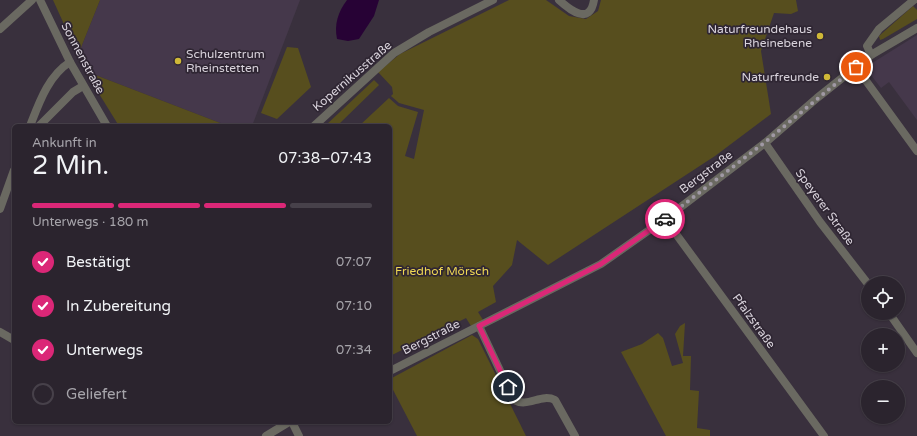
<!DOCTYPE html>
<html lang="de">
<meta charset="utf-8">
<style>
body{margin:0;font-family:"Varela Round",sans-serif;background:#332c36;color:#f1f3f6;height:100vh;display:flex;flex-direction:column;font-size:15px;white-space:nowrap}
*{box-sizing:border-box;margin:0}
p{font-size:13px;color:#a6a4aa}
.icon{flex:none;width:22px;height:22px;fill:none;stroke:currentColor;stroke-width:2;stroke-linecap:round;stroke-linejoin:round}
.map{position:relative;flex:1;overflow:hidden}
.details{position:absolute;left:12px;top:124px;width:380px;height:300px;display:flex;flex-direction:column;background:#2b242e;border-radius:6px;box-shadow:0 1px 3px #0004,0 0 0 1px #47414a}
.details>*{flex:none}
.tools{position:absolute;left:861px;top:276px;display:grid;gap:8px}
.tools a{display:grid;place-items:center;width:44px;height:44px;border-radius:50%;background:#2b242e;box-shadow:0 1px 3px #0004,0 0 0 1px #47414a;font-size:20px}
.pin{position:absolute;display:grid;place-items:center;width:34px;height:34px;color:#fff;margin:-17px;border:2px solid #fff;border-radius:50%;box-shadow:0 1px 4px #0007}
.courier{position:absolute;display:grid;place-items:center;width:40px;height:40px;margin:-20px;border:3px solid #db2777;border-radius:50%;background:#fff;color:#222;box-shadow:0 1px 5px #0007}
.summary em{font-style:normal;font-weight:600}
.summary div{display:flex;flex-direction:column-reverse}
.summary{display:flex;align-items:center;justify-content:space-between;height:68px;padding:0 20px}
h1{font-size:26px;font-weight:600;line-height:30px}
.bar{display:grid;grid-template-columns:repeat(4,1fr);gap:6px 4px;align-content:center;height:48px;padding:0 20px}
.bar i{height:5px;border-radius:3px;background:#47414a}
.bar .current{background:#db2777}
.bar p{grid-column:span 4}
ol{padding:0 20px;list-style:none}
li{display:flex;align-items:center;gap:12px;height:44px}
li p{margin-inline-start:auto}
li .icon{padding:4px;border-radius:50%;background:#db2777;color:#fff;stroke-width:4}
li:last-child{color:#a6a4aa}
li i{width:22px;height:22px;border:2px solid #47414a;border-radius:50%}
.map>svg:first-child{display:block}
</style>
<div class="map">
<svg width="917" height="436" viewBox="0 0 917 436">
<rect width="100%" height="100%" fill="#39303d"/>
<g fill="#45384b">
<path d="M100 0H300L252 126H228L85 71 78 55Z"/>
<path d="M917 35V120L889 82 881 88 867 70 869 65Z"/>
</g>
<g fill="#574e1e">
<path d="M53 0H100L78 55Z"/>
<path d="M509 0H546L569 16 586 19 598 11 601 0H796L798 11 791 14 774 13 761 51 771 114 715 156 548 265 517 240 512 265 493 286 496 302 478 312 483 320 471 326 466 318 390 356V126H359L389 98 398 106 418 112 405 156 414 159 424 110 399 103 391 96 393 94 392 87 378 72 400 54Z"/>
<path d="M913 6 917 10V19L883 39 880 40 879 36Z"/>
<path d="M287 47 298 48 311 87 277 119 261 113Z"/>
<path d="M85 71 228 126H119Z"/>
<path d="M374 80 379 85 337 126H325Z"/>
<path d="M685 323 683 356H691L690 390 699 391 697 428 710 430V436H666L621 352 642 344 658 333 663 338 672 366 683 363 675 334 680 326Z"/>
<path d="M472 335 478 339 526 436H417L390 384V379Z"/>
</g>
<path fill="#270235" d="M347 0H379L374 16 359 39 348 41 337 39C334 24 338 12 347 0Z"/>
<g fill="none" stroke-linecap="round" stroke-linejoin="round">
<g stroke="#6a6961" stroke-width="8">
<path d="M40 0 70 62 107 126"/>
<path d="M559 0C570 10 590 26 594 0"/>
<path d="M0 29 32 0"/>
<path d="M871 55 867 46 879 29 914 0"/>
<path d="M856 67 917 151"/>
<path d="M30 126C39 103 48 76 70 62"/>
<path d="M39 126 73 92 83 86"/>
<path d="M314 126 394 53 429 32 493 0"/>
<path d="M765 143 820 222 868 284"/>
<path d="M0 209 14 170"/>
<path d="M665 219 824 436"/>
<path d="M889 313 917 353"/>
<path d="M479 326 514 400C528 408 541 393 555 400L575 436"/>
<path d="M0 332 14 340"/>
<path d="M390 371 601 264 665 219 765 143 817 98 871 55 917 28"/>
<path d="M292 422 299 436"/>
<path d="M266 436 289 422"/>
</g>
</g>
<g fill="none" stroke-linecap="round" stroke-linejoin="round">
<path stroke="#a099a4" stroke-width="4" stroke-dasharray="0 7.2" d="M665 219 764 143 856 67"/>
<path stroke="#db2777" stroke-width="5" d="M508 387 479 326 601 264 665 219"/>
</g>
<g fill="#cfb837" stroke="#2f2633" stroke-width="1.5">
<circle cx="820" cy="36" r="4"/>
<circle cx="178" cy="61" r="4"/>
<circle cx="827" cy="77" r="4"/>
</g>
<g text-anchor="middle" stroke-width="3.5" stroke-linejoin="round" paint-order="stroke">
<g font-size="12" fill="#d8d2db" stroke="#2f2633" text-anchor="end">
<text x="812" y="33">Naturfreundehaus<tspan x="812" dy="14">Rheinebene</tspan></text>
<text x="186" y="58" text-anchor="start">Schulzentrum<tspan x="186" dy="14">Rheinstetten</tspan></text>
<text x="819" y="81">Naturfreunde</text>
</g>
<g font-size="12" fill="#d8d2db" stroke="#2f2633">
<text transform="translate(83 58) rotate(62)" y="4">Sonnenstraße</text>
<text transform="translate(352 76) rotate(-41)" y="4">Kopernikusstraße</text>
<text transform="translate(706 172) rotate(-37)" y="4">Bergstraße</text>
<text transform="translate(825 207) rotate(54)" y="4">Speyerer Straße</text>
<text transform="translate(754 321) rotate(54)" y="4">Pfalzstraße</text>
<text transform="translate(431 337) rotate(-27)" y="4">Bergstraße</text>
</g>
<g font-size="12" fill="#efd753" stroke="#2f2633">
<text x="442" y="275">Friedhof Mörsch</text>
</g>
</g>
</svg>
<div class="tools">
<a><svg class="icon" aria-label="locate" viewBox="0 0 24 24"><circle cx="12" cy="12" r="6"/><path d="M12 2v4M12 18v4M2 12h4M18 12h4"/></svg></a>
<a>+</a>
<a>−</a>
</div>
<div class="pin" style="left:856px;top:67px;background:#ea580c"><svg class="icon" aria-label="bag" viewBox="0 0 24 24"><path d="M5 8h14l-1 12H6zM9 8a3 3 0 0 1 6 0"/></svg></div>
<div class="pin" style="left:508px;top:387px;background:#1f2937"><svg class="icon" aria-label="home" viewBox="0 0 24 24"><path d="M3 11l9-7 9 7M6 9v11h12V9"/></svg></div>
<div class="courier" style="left:665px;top:219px"><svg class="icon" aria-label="car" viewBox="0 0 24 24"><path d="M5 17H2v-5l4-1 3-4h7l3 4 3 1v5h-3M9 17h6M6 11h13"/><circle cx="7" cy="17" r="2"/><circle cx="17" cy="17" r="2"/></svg></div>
<section class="details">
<div class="summary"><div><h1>2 Min.</h1><p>Ankunft in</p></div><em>07:38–07:43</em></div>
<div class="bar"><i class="current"></i><i class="current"></i><i class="current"></i><i></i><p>Unterwegs · 180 m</p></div>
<ol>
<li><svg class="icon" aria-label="check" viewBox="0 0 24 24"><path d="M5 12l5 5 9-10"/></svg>Bestätigt<p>07:07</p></li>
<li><svg class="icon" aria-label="check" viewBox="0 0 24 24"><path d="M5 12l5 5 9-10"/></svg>In Zubereitung<p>07:10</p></li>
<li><svg class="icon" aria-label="check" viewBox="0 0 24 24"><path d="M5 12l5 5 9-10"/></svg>Unterwegs<p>07:34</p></li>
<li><i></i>Geliefert</li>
</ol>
</section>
</div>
